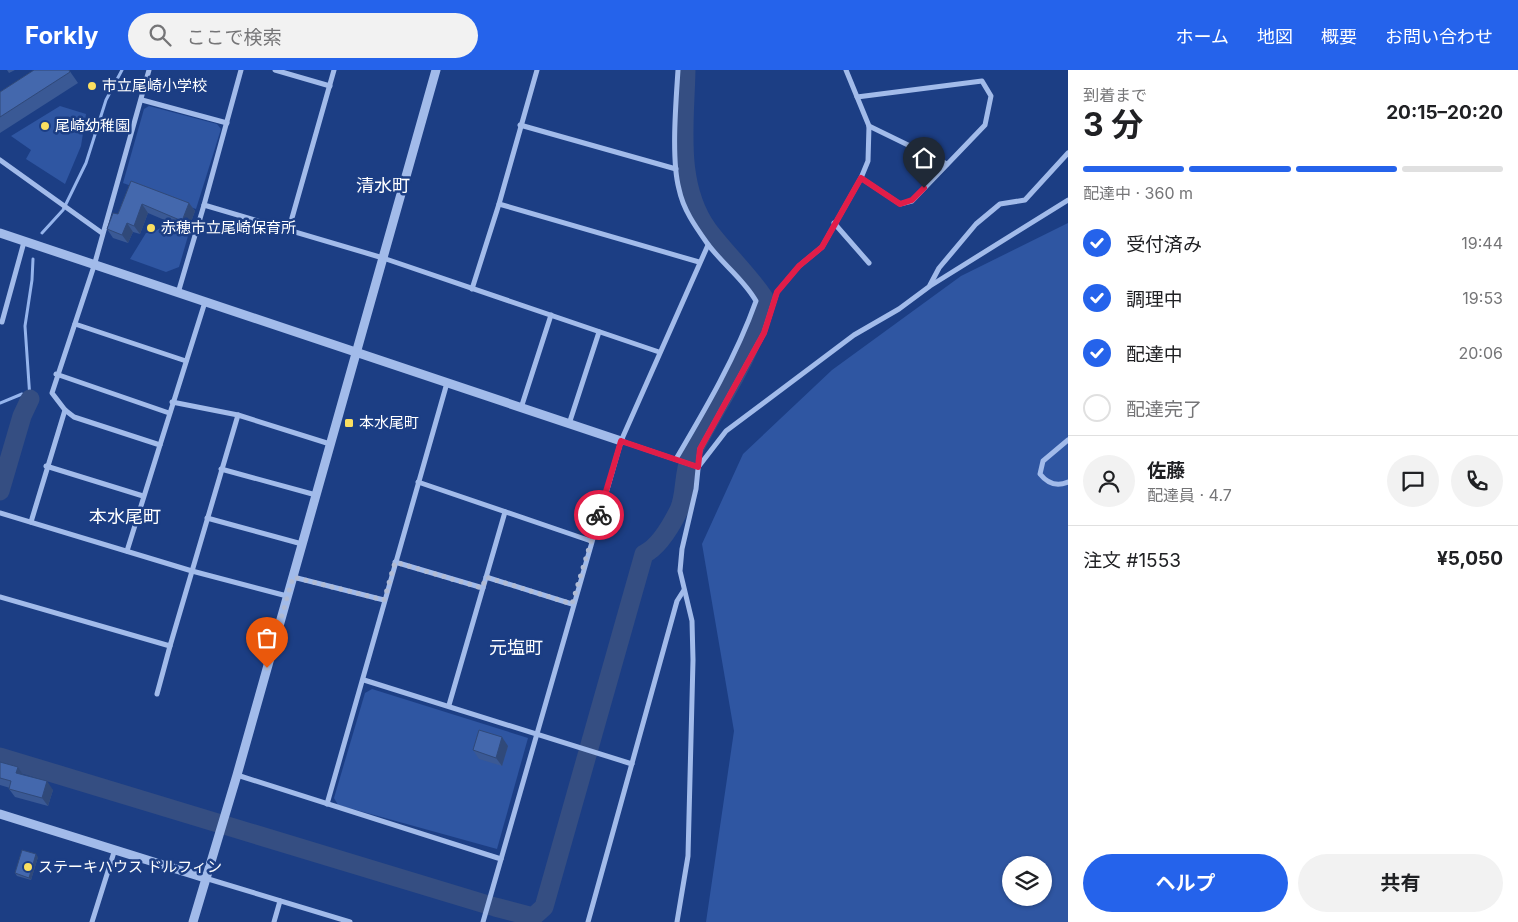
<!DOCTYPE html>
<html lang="ja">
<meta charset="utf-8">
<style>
body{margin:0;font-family:Inter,"Noto Sans JP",sans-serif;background:#f2f2f2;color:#202124;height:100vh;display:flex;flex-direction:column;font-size:19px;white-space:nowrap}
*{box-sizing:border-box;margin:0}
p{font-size:16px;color:#757577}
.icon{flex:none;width:28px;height:28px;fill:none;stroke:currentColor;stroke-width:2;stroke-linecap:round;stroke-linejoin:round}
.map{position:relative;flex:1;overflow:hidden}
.sheet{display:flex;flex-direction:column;background:#fff;width:450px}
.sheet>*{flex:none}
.controls{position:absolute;left:1002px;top:786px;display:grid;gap:10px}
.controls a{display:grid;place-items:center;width:50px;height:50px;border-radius:50%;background:#fff;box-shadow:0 1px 4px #0004;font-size:25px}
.pin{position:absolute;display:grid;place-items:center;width:42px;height:42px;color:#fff;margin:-51px -21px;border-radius:50% 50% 50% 0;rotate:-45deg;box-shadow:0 0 5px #0007}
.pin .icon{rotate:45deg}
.courier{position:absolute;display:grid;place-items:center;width:50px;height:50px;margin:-25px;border:4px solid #e11d48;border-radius:50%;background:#fff;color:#222;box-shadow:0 1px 6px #0007}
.head em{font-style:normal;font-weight:700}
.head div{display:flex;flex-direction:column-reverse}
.head{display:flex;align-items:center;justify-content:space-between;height:85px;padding:0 15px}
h1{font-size:32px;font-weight:700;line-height:38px}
.bar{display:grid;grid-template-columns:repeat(4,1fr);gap:8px 5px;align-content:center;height:60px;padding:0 15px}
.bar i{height:6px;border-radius:4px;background:#e0e0e0}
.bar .active{background:#2563eb}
.bar p{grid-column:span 4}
.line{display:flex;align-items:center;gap:12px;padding:0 15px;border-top:1px solid #e0e0e0}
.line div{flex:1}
.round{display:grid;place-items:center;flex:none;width:52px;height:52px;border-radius:26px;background:#f2f2f2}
ol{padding:0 15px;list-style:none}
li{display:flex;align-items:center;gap:15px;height:55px}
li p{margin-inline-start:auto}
li .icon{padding:5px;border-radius:50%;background:#2563eb;color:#fff;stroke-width:4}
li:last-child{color:#757577}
li i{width:28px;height:28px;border:2px solid #e0e0e0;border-radius:50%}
.cta{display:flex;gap:10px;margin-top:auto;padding:10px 15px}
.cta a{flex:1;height:58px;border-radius:30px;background:#2563eb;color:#fff;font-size:20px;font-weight:700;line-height:58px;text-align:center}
.cta a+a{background:#f2f2f2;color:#202124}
header{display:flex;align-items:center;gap:30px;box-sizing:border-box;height:70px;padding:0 25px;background:#2563eb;color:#fff}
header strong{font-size:24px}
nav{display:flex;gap:28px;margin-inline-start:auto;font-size:18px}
.search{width:350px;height:45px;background:#f2f2f2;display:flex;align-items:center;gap:12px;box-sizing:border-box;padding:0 18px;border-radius:28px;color:#757577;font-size:19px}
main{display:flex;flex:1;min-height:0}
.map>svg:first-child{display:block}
</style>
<header>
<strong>Forkly</strong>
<div class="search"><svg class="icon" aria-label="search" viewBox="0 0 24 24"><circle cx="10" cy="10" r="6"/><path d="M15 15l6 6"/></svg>ここで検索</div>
<nav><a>ホーム</a><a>地図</a><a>概要</a><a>お問い合わせ</a></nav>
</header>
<main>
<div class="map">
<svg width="1068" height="852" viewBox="0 0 1068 852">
<rect width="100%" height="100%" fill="#1c3e84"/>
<g fill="#2f56a2" fill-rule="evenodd">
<path d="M60 36 86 44 81 76 65 114 26 89 31 80 11 66Z"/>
<path d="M149 36 217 54 221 59 196 139 123 113 144 39Z"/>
<path d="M1068 153V852H706L734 661 702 474 743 384 832 300 961 206ZM1011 795H1044V828H1011Z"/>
<path d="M162 157 188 166 179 197 166 202 130 189 146 163H152Z"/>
<path d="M372 619 528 668 497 779 338 735 334 728 365 623Z"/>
</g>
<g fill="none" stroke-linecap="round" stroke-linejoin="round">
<g stroke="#95b4ec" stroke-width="3">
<path d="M42 163 63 140 86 93 106 30 122 0"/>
<path d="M30 329 25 256 32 210 33 189"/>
<path d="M0 333 22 324 29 329"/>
</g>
<g stroke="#354e82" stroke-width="19">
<path d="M0 421 22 346 30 329"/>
<path d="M0 687 495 837 533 847 544 837 644 484C659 477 671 456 679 440 686 425 683 404 690 388 714 335 755 287 764 228 748 204 726 184 708 160 675 114 685 53 686 0"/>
</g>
<g stroke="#a2bbea" stroke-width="5">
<path d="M149 0 94 196 52 323 65 340 74 347 160 375 205 232"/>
<path d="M275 0 330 16"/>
<path d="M857 27 982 11 991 26 985 55 912 131 900 134 861 108"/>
<path d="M142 30 227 53"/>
<path d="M520 55 676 99"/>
<path d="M869 56 947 94"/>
<path d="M0 90 102 163"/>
<path d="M499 134 699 192"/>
<path d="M204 135 383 188 659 282"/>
<path d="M834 153 869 193"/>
<path d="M288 162 334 0"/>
<path d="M930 215 939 198 976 154 1000 134 1025 130 1068 83"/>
<path d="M472 219 499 134 537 0"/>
<path d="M178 223 204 135 241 0"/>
<path d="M2 252 24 172"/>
<path d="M75 254 186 291"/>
<path d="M56 304 169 343"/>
<path d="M172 332 238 345 330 374"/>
<path d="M521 338 551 245"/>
<path d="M569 354 599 262"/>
<path d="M1068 370 1043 391 1040 404C1048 414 1057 417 1068 412"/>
<path d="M621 371 698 397"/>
<path d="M676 389C706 338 736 287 756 231 743 208 722 194 707 173 695 156 683 139 679 119 671 89 676 32 678 0"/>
<path d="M46 396 143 426"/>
<path d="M699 396 726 361 854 265 899 239 930 216 1068 130"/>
<path d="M221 399 316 425"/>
<path d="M418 412 591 471"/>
<path d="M0 443 192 501 287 526"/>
<path d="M207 448 302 474"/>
<path d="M31 452 65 340"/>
<path d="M127 481 160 375"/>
<path d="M395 492 483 518"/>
<path d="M293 507 384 530"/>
<path d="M486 507 572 534"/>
<path d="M0 527 170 576 238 345"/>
<path d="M364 610 632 694"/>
<path d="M157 624 170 576"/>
<path d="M449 635 505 442"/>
<path d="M237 705 501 789"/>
<path d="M327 734 447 313"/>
<path d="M205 808 350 852"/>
<path d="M92 852 115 779"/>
<path d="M274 852 280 831"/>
<path d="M483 852 621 371 708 175"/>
<path d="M588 852 677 531 684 520"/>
<path d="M677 852 688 786 693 590 692 551 680 501 682 479 696 419 700 379 764 263 777 222 799 196 822 177 861 108 868 91 869 56 846 0"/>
</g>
<g stroke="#a2bbea" stroke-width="9">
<path d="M0 163 621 371"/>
<path d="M0 744 205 808"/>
<path d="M193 852 237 705 436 0"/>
</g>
</g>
<g fill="#3a5995">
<path d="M7 0H15L9 3Z"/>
<path d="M34 0H69L78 13 0 63V22Z"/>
<path d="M131 111 189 133 195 141 188 160 148 143 140 164 133 162 128 173 113 168 107 159 118 144Z"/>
<path d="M508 676 502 696 479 689 473 680Z"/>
<path d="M0 692 18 697 23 705 53 720 48 736 15 727 9 719 10 718 0 715Z"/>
<path d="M38 787 31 810 17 806 15 803Z"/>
</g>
<g fill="#304979">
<path d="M189 133 195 141 188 160 182 151Z"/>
<path d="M142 134 148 143 140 164 134 156Z"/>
<path d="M127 153 133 162 128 173 122 165Z"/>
<path d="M502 667 508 676 502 696 496 688Z"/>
<path d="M18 697 24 706 16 703Z"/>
<path d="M47 711 53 720 48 736 42 728Z"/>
<path d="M36 784 38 787 31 810 29 808Z"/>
</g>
<g fill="#4468ad" stroke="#304979">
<path d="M34 0H69L70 2 0 47V22Z"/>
<path d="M131 111 189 133 182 151 142 134 134 156 127 153 122 165 107 159 113 143 118 144Z"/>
<path d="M479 660 502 667 496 688 473 680Z"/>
<path d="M0 692 18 697 16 703 47 711 42 728 9 719 11 711 0 708Z"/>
<path d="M22 780 36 784 29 808 15 803Z"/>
</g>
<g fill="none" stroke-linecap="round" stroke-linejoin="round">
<path stroke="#b0bbd4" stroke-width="5" stroke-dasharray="0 9" d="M267 598 293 507 384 530 395 492 482 518 486 507 572 534 599 445"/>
<path stroke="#e11d48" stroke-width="6" d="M599 445 621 371 698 397 700 379 764 263 777 222 799 196 822 177 861 108 900 134 912 130 924 118"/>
</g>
<g fill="#fbdf60" stroke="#1c3e84" stroke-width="2">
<circle cx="92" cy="16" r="5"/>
<circle cx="45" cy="56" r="5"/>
<circle cx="151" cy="158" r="5"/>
<rect x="344" y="348" width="10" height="10" rx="2.5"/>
<circle cx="28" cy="797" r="5"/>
</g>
<g text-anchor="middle" stroke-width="5" stroke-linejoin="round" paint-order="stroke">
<g font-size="15" fill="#fff" stroke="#1c3e84" text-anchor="start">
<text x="102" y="21">市立尾崎小学校</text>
<text x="55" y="61">尾崎幼稚園</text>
<text x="161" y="163">赤穂市立尾崎保育所</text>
<text x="359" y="358">本水尾町</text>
<text x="38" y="802">ステーキハウス ドルフィン</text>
</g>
<g font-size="18" fill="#fff" stroke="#1c3e84">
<text x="383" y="122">清水町</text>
<text x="125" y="453">本水尾町</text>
<text x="516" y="584">元塩町</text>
</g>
</g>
</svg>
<div class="controls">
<a><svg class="icon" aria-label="layers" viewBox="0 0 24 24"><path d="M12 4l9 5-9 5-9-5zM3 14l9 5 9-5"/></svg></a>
</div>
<div class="pin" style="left:267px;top:598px;background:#ea580c"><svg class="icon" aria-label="bag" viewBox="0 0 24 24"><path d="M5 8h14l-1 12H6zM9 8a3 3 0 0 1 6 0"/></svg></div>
<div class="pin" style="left:924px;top:118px;background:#1f2937"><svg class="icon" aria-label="home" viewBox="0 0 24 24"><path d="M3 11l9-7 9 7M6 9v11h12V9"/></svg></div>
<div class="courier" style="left:599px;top:445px"><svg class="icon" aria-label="bike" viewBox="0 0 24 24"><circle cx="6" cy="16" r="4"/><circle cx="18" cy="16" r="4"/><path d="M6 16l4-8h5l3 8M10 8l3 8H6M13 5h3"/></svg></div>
</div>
<section class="sheet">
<div class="head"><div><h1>3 分</h1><p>到着まで</p></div><em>20:15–20:20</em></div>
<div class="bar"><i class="active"></i><i class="active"></i><i class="active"></i><i></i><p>配達中 · 360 m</p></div>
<ol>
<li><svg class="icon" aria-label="check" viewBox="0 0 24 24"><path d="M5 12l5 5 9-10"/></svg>受付済み<p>19:44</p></li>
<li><svg class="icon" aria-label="check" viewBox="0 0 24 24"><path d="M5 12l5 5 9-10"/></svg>調理中<p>19:53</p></li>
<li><svg class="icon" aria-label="check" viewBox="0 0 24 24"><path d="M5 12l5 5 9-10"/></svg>配達中<p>20:06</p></li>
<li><i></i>配達完了</li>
</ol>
<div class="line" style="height:90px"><a class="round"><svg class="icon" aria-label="person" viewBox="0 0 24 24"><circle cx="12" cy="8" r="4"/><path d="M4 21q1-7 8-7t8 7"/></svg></a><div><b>佐藤</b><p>配達員 · 4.7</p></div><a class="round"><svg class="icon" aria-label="chat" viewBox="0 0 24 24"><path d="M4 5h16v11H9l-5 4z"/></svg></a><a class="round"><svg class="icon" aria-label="phone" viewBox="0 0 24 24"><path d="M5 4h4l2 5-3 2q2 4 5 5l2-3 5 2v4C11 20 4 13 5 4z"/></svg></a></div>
<div class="line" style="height:65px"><div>注文 #1553</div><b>¥5,050</b></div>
<div class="cta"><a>ヘルプ</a><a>共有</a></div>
</section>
</main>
